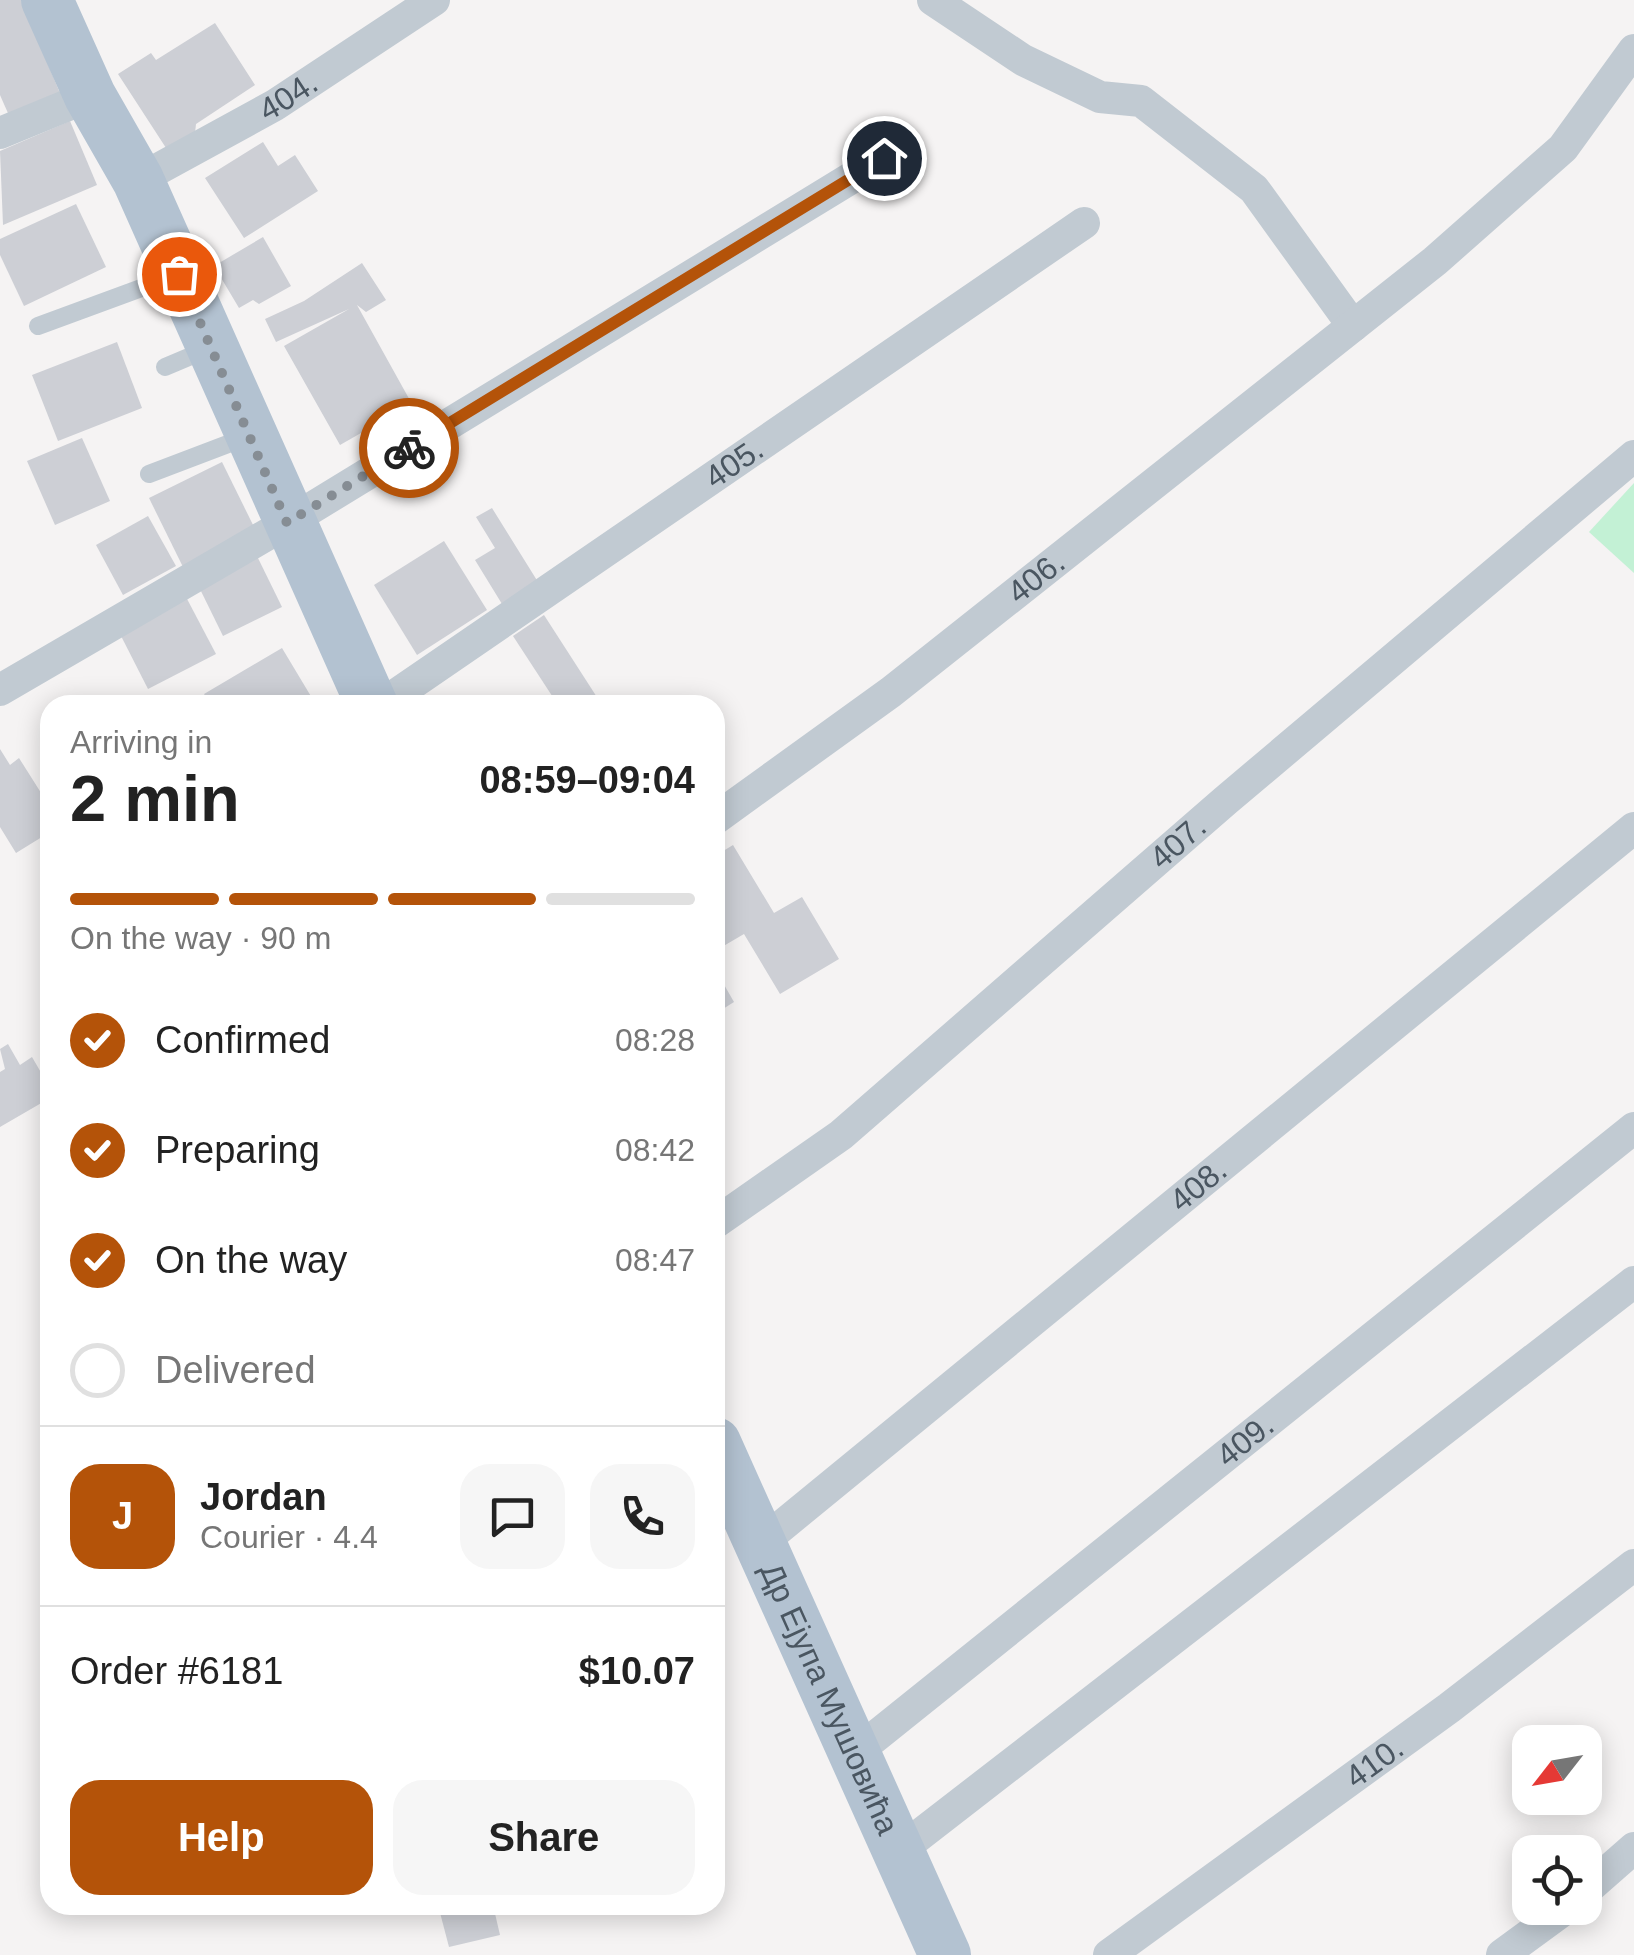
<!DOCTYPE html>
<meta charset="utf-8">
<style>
body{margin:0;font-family:Helvetica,sans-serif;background:#f6f6f6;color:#222;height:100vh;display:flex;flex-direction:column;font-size:38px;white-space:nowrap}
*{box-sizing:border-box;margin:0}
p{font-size:32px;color:#767676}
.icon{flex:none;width:55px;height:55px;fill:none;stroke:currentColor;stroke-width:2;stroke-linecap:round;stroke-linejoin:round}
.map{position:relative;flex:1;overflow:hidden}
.panel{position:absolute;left:40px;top:695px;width:685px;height:1220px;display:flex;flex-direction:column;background:#fff;border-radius:30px;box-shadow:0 5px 25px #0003}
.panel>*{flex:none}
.needle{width:65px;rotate:239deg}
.fabs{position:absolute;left:1512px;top:1725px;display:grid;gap:20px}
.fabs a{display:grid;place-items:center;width:90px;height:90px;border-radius:20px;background:#fff;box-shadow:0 5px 25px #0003;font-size:50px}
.pin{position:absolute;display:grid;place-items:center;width:85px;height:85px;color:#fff;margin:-42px;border:5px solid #fff;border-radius:50%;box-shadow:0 2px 10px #0007}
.courier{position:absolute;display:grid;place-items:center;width:100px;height:100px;margin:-50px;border:8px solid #b45309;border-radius:50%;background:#fff;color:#222;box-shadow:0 2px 12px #0007}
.headline em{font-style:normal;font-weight:700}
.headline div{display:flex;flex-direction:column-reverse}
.headline{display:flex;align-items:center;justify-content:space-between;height:170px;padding:0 30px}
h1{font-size:65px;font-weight:700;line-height:75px}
.bar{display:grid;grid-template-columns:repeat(4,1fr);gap:15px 10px;align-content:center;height:120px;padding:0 30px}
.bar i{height:12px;border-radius:8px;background:#e0e0e0}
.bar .active{background:#b45309}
.bar p{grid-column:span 4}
.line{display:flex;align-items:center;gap:25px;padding:0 30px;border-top:2px solid #e0e0e0}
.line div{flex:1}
.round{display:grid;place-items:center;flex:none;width:105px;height:105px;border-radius:30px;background:#f6f6f6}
ol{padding:0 30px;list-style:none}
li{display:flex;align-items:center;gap:30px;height:110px}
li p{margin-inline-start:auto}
li .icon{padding:10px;border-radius:50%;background:#b45309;color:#fff;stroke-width:4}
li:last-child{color:#767676}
li i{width:55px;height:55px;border:5px solid #e0e0e0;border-radius:50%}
.button{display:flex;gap:20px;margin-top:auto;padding:20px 30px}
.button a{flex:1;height:115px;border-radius:30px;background:#b45309;color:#fff;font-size:40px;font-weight:700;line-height:115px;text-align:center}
.button a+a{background:#f6f6f6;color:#222}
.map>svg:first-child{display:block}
</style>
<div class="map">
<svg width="1634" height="1955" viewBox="0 0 1634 1955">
<rect width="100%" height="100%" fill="#f5f3f3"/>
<path fill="#c3f1d5" d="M1634 483V573L1589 532Z"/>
<g fill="#cdcfd5">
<path d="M0 0H21L62 98 11 120 0 95Z"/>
<path d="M215 23 255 85 196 124 195 133 168 151 118 74 151 53 156 60Z"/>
<path d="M70 121 97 185 3 225 0 151Z"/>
<path d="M263 142 278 166 295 155 318 191 244 238 205 178Z"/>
<path d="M76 204 106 267 24 306 0 255V239Z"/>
<path d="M263 237 291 286 259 304 253 300 239 308 214 266Z"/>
<path d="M362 263 386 300 366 312 357 305 412 404 340 445 284 346 349 309 276 342 265 319 304 301Z"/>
<path d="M117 342 142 408 58 441 32 375Z"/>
<path d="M82 438 110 501 55 525 27 461Z"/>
<path d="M222 462 256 531 183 567 149 498Z"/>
<path d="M492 508 538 582 502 604 475 560 495 548 476 517Z"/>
<path d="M148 516 176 566 123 595 96 545Z"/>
<path d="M444 541 487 610 417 655 374 585Z"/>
<path d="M256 554 282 607 223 636 197 583Z"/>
<path d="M186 597 216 654 148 689 119 632Z"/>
<path d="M544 615 602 705H558L513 636Z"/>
<path d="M282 648 312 698 300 705H211L204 694Z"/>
<path d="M0 749 10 765 19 758 50 807V832L16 853 0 827Z"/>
<path d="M733 845 774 913 802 897 839 959 780 994 744 934 715 951V856Z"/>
<path d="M715 969 734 1002 715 1014Z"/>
<path d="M8 1044 20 1065 32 1057 50 1088V1098L0 1127V1072L5 1069 0 1049Z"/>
<path d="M438 1905H493L500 1935 449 1947Z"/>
</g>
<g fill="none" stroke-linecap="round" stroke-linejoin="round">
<g stroke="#c1cad2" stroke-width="18">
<path d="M38 326 174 276"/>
<path d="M165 367 210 348"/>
<path d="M149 474 249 436"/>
</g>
<g stroke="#c1cad2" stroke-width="32">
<path d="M933 0 1023 60 1100 97 1141 101 1254 189 1353 326"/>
<path d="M0 133 90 96"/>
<path id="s1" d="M138 180 275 105 434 0"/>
<path d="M0 690 287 523 884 158"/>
<path id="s2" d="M381 705 1084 223"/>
<path id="s3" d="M715 819 891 692 1435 261 1563 148 1634 50"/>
<path id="s4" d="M715 1223 841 1135 1225 801 1634 456"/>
<path id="s5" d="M761 1543 1634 828"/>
<path id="s6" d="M855 1753 1634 1128"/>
<path d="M899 1851 1634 1282"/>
<path d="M1585 1891 1634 1848"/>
<path id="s7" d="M1109 1955 1449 1708 1634 1565"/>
<path d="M1502 1955 1566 1908"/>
</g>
<g stroke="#b3c2d1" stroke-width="52">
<path d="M47 0 90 96 138 180 372 705"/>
<path id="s8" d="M715 1443 945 1955"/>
</g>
</g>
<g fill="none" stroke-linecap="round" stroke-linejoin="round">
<path stroke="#868d94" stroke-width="10" stroke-dasharray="0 18" d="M179 274 287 523 409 448"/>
<path stroke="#b45309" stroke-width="12" d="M409 448 884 158"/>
</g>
<g text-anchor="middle" stroke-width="10" stroke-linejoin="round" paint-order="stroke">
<g font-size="32" fill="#4a5661" stroke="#fff">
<text dy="11" stroke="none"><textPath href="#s1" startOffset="172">404.</textPath></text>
<text dy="11" stroke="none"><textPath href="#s2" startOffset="428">405.</textPath></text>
<text dy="11" stroke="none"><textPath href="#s3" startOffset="402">406.</textPath></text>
<text dy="11" stroke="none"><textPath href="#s4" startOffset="600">407.</textPath></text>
<text dy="11" stroke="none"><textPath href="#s5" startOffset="565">408.</textPath></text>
<text dy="11" stroke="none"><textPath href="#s6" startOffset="500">409.</textPath></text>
<text dy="11" stroke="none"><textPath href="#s8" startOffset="280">Др Ејупа Мушовића</textPath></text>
<text dy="11" stroke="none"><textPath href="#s7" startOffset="328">410.</textPath></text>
</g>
</g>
</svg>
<div class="fabs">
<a><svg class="needle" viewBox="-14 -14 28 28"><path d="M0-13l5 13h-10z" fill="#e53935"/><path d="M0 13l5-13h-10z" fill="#767676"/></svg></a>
<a><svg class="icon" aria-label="locate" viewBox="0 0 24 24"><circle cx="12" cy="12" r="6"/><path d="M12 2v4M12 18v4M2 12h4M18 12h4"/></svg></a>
</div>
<div class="pin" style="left:179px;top:274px;background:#ea580c"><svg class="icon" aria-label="bag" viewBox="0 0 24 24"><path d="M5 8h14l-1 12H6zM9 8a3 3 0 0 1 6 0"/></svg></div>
<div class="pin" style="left:884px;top:158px;background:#1f2937"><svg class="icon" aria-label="home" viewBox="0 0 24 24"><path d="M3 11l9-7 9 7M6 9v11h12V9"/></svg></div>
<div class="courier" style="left:409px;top:448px"><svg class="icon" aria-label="bike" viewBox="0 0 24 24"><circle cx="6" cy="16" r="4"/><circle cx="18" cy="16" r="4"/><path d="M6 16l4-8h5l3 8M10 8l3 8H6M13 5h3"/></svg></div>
<section class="panel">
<div class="headline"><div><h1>2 min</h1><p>Arriving in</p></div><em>08:59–09:04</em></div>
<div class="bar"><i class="active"></i><i class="active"></i><i class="active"></i><i></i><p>On the way · 90 m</p></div>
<ol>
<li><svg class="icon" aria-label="check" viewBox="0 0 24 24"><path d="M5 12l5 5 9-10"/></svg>Confirmed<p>08:28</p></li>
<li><svg class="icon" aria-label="check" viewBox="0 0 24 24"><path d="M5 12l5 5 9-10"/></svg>Preparing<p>08:42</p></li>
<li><svg class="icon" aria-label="check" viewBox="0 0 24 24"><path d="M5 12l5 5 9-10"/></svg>On the way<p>08:47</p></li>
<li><i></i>Delivered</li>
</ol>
<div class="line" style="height:180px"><b class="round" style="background:#b45309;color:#fff">J</b><div><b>Jordan</b><p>Courier · 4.4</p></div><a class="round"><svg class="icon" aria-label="chat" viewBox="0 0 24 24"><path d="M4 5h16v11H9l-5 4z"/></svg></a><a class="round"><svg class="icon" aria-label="phone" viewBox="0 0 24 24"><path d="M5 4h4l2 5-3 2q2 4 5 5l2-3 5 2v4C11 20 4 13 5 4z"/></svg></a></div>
<div class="line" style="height:130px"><div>Order #6181</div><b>$10.07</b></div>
<div class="button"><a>Help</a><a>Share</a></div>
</section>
</div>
